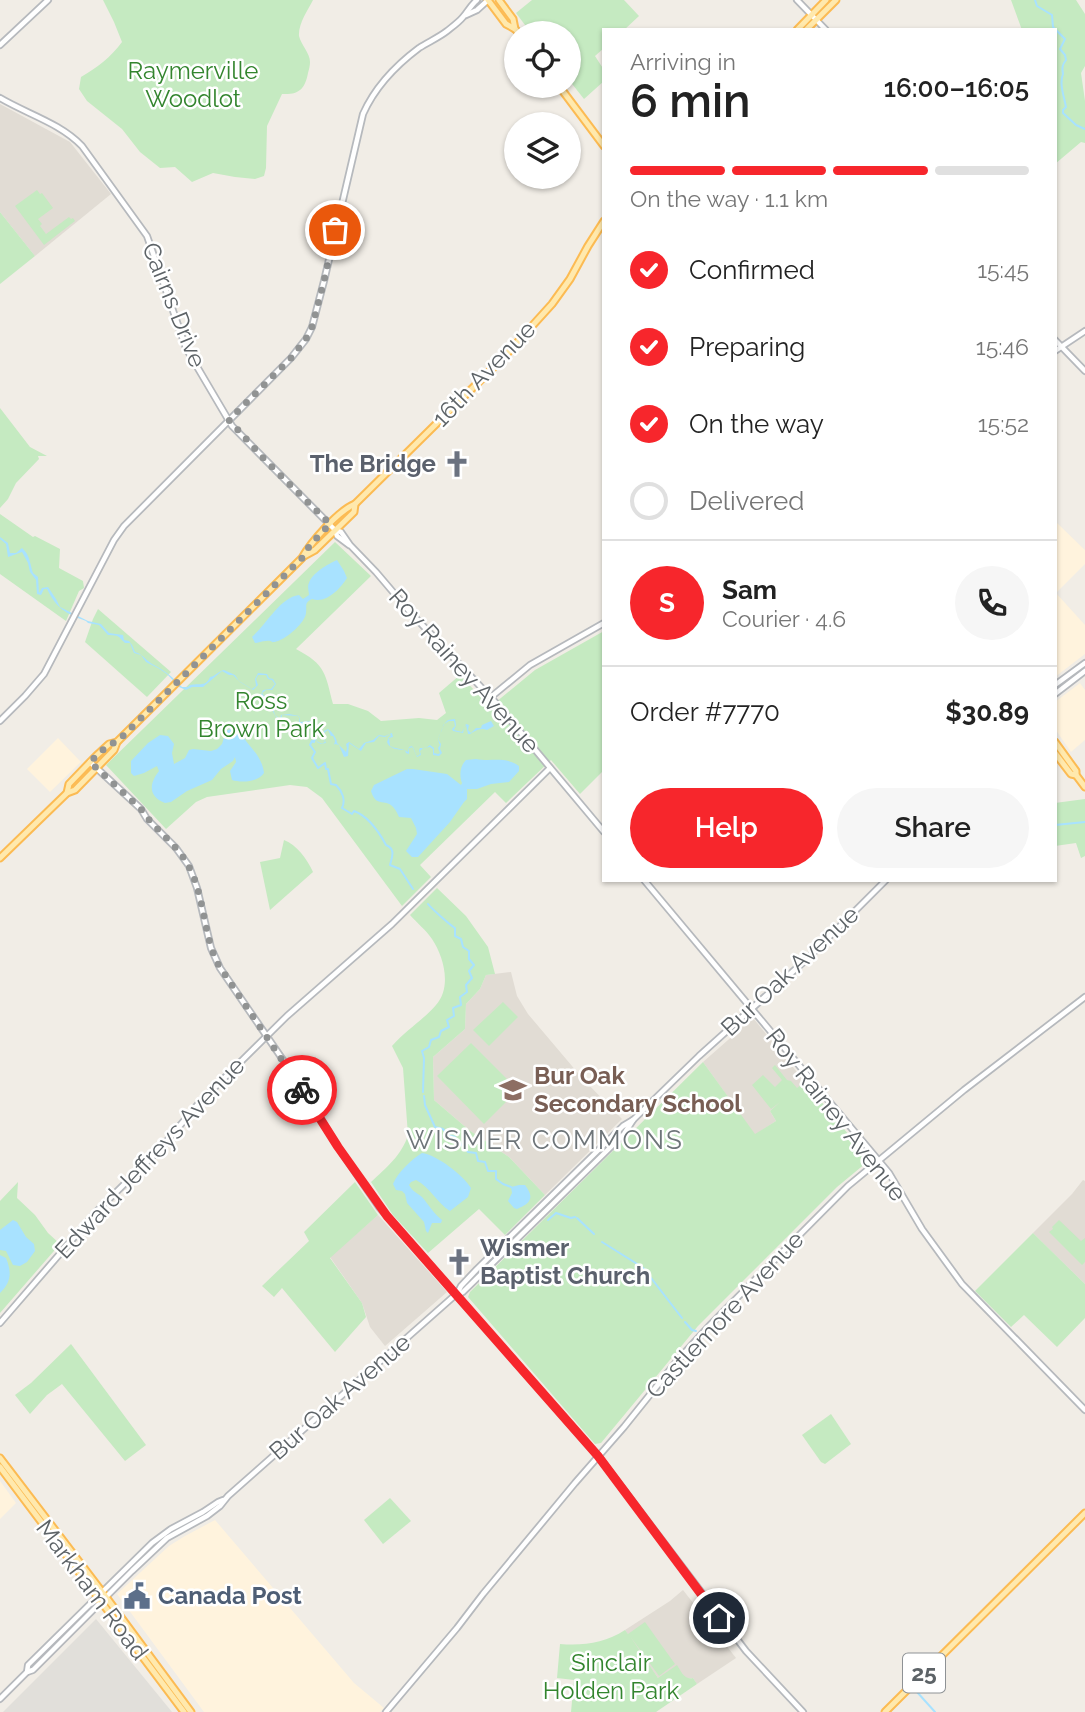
<!DOCTYPE html>
<meta charset="utf-8">
<style>
body{margin:0;font-family:Raleway,sans-serif;background:#f6f6f6;color:#222;height:100vh;display:flex;flex-direction:column;font-size:26px;white-space:nowrap}
*{box-sizing:border-box;margin:0}
p{font-size:23px;color:#767676}
.icon{flex:none;width:38px;height:38px;fill:none;stroke:currentColor;stroke-width:2;stroke-linecap:round;stroke-linejoin:round}
.map{position:relative;flex:1;overflow:hidden}
.sheet{position:absolute;left:602px;top:28px;width:455px;height:854px;display:flex;flex-direction:column;background:#fff;border-radius:0px;box-shadow:0 2px 5px #0004}
.sheet>*{flex:none}
.buttons{position:absolute;left:504px;top:21px;display:grid;gap:14px}
.buttons a{display:grid;place-items:center;width:77px;height:77px;border-radius:50%;background:#fff;box-shadow:0 2px 5px #0004;font-size:35px}
.pin{position:absolute;display:grid;place-items:center;width:60px;height:60px;color:#fff;margin:-30px;border:4px solid #fff;border-radius:50%;box-shadow:0 2px 7px #0007}
.courier{position:absolute;display:grid;place-items:center;width:70px;height:70px;margin:-35px;border:5px solid #f7262c;border-radius:50%;background:#fff;color:#222;box-shadow:0 2px 9px #0007}
.head em{font-style:normal;font-weight:600}
.head div{display:flex;flex-direction:column-reverse}
.head{display:flex;align-items:center;justify-content:space-between;height:119px;padding:0 28px}
h1{font-size:46px;font-weight:600;line-height:52px}
.bar{display:grid;grid-template-columns:repeat(4,1fr);gap:10px 7px;align-content:center;height:84px;padding:0 28px}
.bar i{height:9px;border-radius:5px;background:#e0e0e0}
.bar .selected{background:#f7262c}
.bar p{grid-column:span 4}
.line{display:flex;align-items:center;gap:18px;padding:0 28px;border-top:2px solid #e0e0e0}
.line div{flex:1}
.round{display:grid;place-items:center;flex:none;width:74px;height:74px;border-radius:37px;background:#f6f6f6}
ol{padding:0 28px;list-style:none}
li{display:flex;align-items:center;gap:21px;height:77px}
li p{margin-inline-start:auto}
li .icon{padding:7px;border-radius:50%;background:#f7262c;color:#fff;stroke-width:4}
li:last-child{color:#767676}
li i{width:38px;height:38px;border:4px solid #e0e0e0;border-radius:50%}
.cta{display:flex;gap:14px;margin-top:auto;padding:14px 28px}
.cta a{flex:1;height:80px;border-radius:42px;background:#f7262c;color:#fff;font-size:28px;font-weight:600;line-height:80px;text-align:center}
.cta a+a{background:#f6f6f6;color:#222}
.map>svg:first-child{display:block}
</style>
<div class="map">
<svg width="1085" height="1712" viewBox="0 0 1085 1712">
<rect width="100%" height="100%" fill="#f1ede6"/>
<g fill="#fff3dd">
<path d="M1055 521 1085 550V564L1056 593 1085 625V654L1055 677Z"/>
<path d="M1080 683 1085 690V740L1071 752 1055 729V702Z"/>
<path d="M58 738 81 762 50 792 27 769Z"/>
<path d="M0 1481 16 1503 0 1519Z"/>
<path d="M215 1520 354 1683 384 1708 380 1712H204L117 1594 169 1546 185 1536Z"/>
</g>
<path fill="#e1dfda" d="M96 1619 172 1712H3Z"/>
<g fill="#e1dcd4">
<path d="M0 104 70 142 111 194 35 256 0 212Z"/>
<path d="M511 972 517 996 528 1014 583 1079 622 1119 545 1195 509 1157 469 1130 434 1100 433 1057 465 1029 466 1004 480 989 486 975Z"/>
<path d="M753 1018 805 1082 770 1111 776 1121 755 1135 703 1062Z"/>
<path d="M1083 1180 1085 1181V1284L1033 1233 1072 1194Z"/>
<path d="M378 1215 447 1292 385 1346 370 1327 362 1303 330 1257Z"/>
<path d="M683 1590 736 1658 697 1684 693 1678H658L625 1630 670 1601Z"/>
</g>
<g fill="#c5eac1">
<path d="M103 0H313C308 10 298 24 299 36 301 45 310 53 310 62 310 66 309 69 308 73 305 89 299 95 282 94L267 126 266 168 264 176 255 179 235 177 213 173 192 182 175 167 160 168 140 152 122 129 87 101 79 89 81 77C98 67 110 58 122 42L114 22Z"/>
<path d="M532 0H624L639 16 624 30H604V48L595 56 604 70V81L584 99 569 80V33H531L516 13Z"/>
<path d="M1011 0H1076L1085 14V66L1081 73 1085 101V143L1081 142 1055 164V30H1022Z"/>
<path d="M37 190 40 194 42 193 53 208 38 219 42 224 40 226 46 234 69 217 71 219 73 218 75 221 44 245 15 206Z"/>
<path d="M0 212 35 256 0 284Z"/>
<path d="M0 408 30 447 47 456H38L39 459 16 483 8 499 0 508Z"/>
<path d="M0 514 33 537 35 536 60 549 59 568 83 581 84 588 79 591 66 621 0 574Z"/>
<path d="M335 542 371 576 296 649C326 665 325 673 333 704H348L368 711 381 721 419 718 437 720 446 713 439 693 460 675 490 707 535 670 604 631V770L580 794 551 760 506 803 495 792 420 865 431 877 402 906 322 798 307 787 290 785 207 797 196 802 166 829 106 765Z"/>
<path d="M98 609 171 672 147 697 85 642 93 619Z"/>
<path d="M1085 799V856L1081 858 1076 843 1055 846V803Z"/>
<path d="M284 840C297 845 307 859 313 872L270 910 260 862 280 858Z"/>
<path d="M437 888 466 916 488 947 495 974 486 975 480 989 466 1004 465 1029 433 1057 434 1100 469 1130 509 1157 545 1195 505 1235 479 1209 428 1253 393 1215 371 1182C386 1168 402 1155 408 1135L403 1068 392 1046C405 1031 423 1020 436 1005 452 987 444 957 432 939 426 930 417 923 410 915Z"/>
<path d="M503 1002 518 1017 489 1046 473 1030Z"/>
<path d="M471 1043 518 1090 484 1124 437 1076Z"/>
<path d="M703 1062 755 1134 776 1121 770 1111 780 1102 771 1109 752 1085 763 1075 775 1087 782 1080 772 1068 775 1065 787 1080 791 1081 797 1088 805 1082 868 1158 866 1163 837 1187 698 1326 601 1443 595 1444 468 1297 470 1292Z"/>
<path d="M18 1182 17 1198 35 1215 48 1233 60 1244 0 1313V1201Z"/>
<path d="M355 1182 378 1215 330 1258 362 1303 366 1317 335 1352 282 1288 274 1297 262 1286 309 1241 304 1232Z"/>
<path d="M1059 1220 1081 1241 1085 1238V1262L1082 1265 1049 1232 1053 1229 1052 1227Z"/>
<path d="M1033 1233 1085 1284V1318L1057 1347 1024 1315 1011 1327 975 1291Z"/>
<path d="M71 1344 146 1445 125 1461 62 1384 47 1395 30 1414 15 1395 31 1383Z"/>
<path d="M831 1414 851 1444 825 1464 821 1462 802 1435Z"/>
<path d="M390 1498 411 1521 383 1544 364 1520Z"/>
<path d="M645 1622 675 1664 659 1676 630 1636 658 1678 677 1665C681 1671 684 1680 693 1678L697 1684 656 1712H571L574 1680 557 1678 560 1644C583 1646 605 1643 625 1630L628 1634Z"/>
</g>
<g fill="#a8e2ff">
<path d="M0 537 8 543 10 553H16L22 548C30 555 30 564 33 573L38 577 39 593 42 588 48 587 56 599 60 607 88 621 101 624 109 633 123 635 124 640 129 641 132 645 135 652C143 654 146 661 154 665 165 671 173 677 182 687H188L190 685C199 683 206 687 210 677 216 676 218 671 224 670L235 675 239 681 252 689 256 686 255 679 258 673 267 674 269 678 273 679 276 684 272 690H266L262 693 264 696 270 698 275 715 280 719 281 715 289 714 299 716 300 722 315 721 317 726 314 733 317 742 321 744 325 742 323 737 324 731 328 729C332 732 337 738 337 743L346 752 347 748 346 744 349 742 359 749 364 743 373 740 379 735 385 736 392 733 393 737 389 738 390 746C396 749 402 748 408 752L409 747 412 746 416 755 418 756 420 754 419 750 420 748H426L430 745 434 748V753L438 754 440 753 438 748 440 745C435 736 443 733 443 725L448 720 455 719 456 725 454 730 462 732 466 724 469 725 468 730 471 733 476 728H481L482 725 491 721 494 726 487 730C480 727 475 731 470 734H468L466 725 464 728 463 733 453 731 452 729 455 726 454 721H449L444 724 438 739 441 744 440 749 442 753 439 756 433 755V749L430 747 423 748 420 751 421 755 417 757 413 747 409 748V754L406 753 405 750C399 750 389 749 387 742L389 737 391 736 390 734 385 737 379 736 374 742 366 743 361 751 349 743 348 756 344 757 339 745 335 744 334 745 335 741 333 736H331L328 730 325 732 323 736 326 743C317 746 309 734 315 727V722L303 723V726L301 727 299 726V717L298 716 282 715 281 720C269 714 275 704 266 696L262 698 260 697 263 690 271 689 275 684 272 680 268 679 266 675H258L256 679 258 685 253 690 240 682 233 675H229L222 671 203 687H192L186 690 179 687 167 674 158 668 146 662 141 655 134 653 130 643H125C117 635 120 636 108 635L99 625 88 623 86 621C65 613 57 609 47 589H44L41 595 37 594 36 580 30 572 28 563 22 552 8 557 6 544 0 539Z"/>
<path d="M337 560 344 571 347 578C340 589 326 604 312 599 304 603 307 605 306 613 305 623 287 638 278 641 268 644 275 640 266 641 262 641 258 643 255 643L252 637 254 635C267 623 281 597 299 595L303 599 309 595C309 592 307 586 309 583 312 573 328 564 337 560Z"/>
<path d="M233 728 239 731C247 745 262 755 264 773 258 782 242 783 232 780L230 771 236 762 235 757 233 761 221 769 212 780 187 791 171 802 165 803C148 796 149 784 159 771L157 766 144 773 134 776 131 773V761L148 743 160 735 168 736 174 744 172 753 174 764 185 758 189 750 193 749 211 751 217 749 222 744 226 731Z"/>
<path d="M476 759C491 762 506 756 519 766V771L509 782 491 784 477 789H467V799L464 802 450 822 418 857H412L406 851 417 834 416 828 411 818 399 817C389 792 377 812 371 791L374 785 407 769H413L447 774 461 785 462 783C459 775 460 766 466 760Z"/>
<path d="M422 1153C437 1155 463 1175 471 1188L468 1197 450 1211C437 1203 430 1187 416 1180L411 1182 409 1185C412 1191 417 1193 422 1197 429 1205 434 1214 442 1220L441 1223H432L428 1233 426 1231 424 1222 407 1203 405 1194 402 1191 396 1190 393 1184C398 1172 411 1160 422 1153Z"/>
<path d="M519 1185H525C534 1197 532 1203 517 1209L514 1208 508 1201 512 1193 511 1187Z"/>
<path d="M13 1220 17 1222 26 1237 34 1244 35 1251 27 1262 20 1266 13 1265 6 1251 0 1250V1230Z"/>
<path d="M0 1255 6 1258C12 1273 11 1282 0 1293Z"/>
</g>
<g fill="none" stroke-linecap="round" stroke-linejoin="round">
<g stroke="#a8e2ff" stroke-width="2">
<path d="M1035 0 1037 6 1052 15 1053 27 1065 39 1060 49 1065 55 1066 60C1062 65 1062 68 1063 74 1059 84 1064 96 1066 107L1063 110V113L1076 125 1085 129"/>
<path d="M315 739 314 742 312 741 310 745 315 752 312 758 318 768 325 763 326 769H328L331 784 336 785C342 791 346 800 342 808L352 814 354 811C368 816 379 832 386 845 396 849 392 857 390 865L400 869 413 889"/>
<path d="M1055 825 1085 822"/>
<path d="M423 1092 424 1058 422 1051 429 1047 431 1040 439 1037 441 1031 449 1027 447 1020 454 1016 453 1008 461 1005 460 997 467 992 466 985 472 978 469 971 474 965 469 959V951L463 947 461 939 455 936V928C450 925 432 909 428 904"/>
<path d="M424 1096 425 1105 435 1127 443 1129 448 1135 455 1137C458 1143 464 1146 468 1152L476 1153 478 1161 485 1162 488 1171H496V1179L503 1184 511 1187"/>
<path d="M577 1218 594 1234"/>
<path d="M548 1220 556 1213 571 1218 575 1217"/>
<path d="M602 1242 642 1267 645 1270"/>
<path d="M648 1274 682 1318"/>
<path d="M685 1322 692 1330 696 1331"/>
<path d="M925 1684 943 1665"/>
<path d="M917 1692 935 1712"/>
</g>
<defs>
<g id="minor">
<path d="M797 0 826 30"/>
<path d="M466 15 477 10 488 0"/>
<path d="M0 45 48 0"/>
<path d="M0 98C27 114 60 123 82 146L147 236 186 348 232 426 335 530 341 532 350 545 376 572 410 612 496 703 604 832"/>
<path d="M1055 340 1085 371"/>
<path d="M1055 351 1085 331"/>
<path d="M335 530 337 536 349 545"/>
<path d="M1055 685 1085 663"/>
<path d="M1055 694 1085 671"/>
<path d="M491 697 530 665 604 623"/>
<path d="M0 721 25 696 44 674 114 540 124 526 291 358 306 339 312 327 324 281 363 114C375 87 395 66 419 48 428 42 438 38 447 31 452 27 459 22 463 17 468 11 471 5 477 0"/>
<path d="M90 762 141 809 147 819 176 848 189 866 197 888 211 948 220 968 292 1073 338 1147 379 1207 598 1456 746 1651 803 1712"/>
<path d="M644 880 889 1173 922 1229 962 1284 1085 1410"/>
<path d="M457 1294 461 1286 477 1269 623 1126 633 1120 699 1056 809 957 886 880"/>
<path d="M0 1323 96 1212 160 1149 199 1103 287 1016 392 924 550 768"/>
<path d="M27 1672 28 1665 152 1543 171 1529 203 1512 218 1502 223 1500"/>
<path d="M0 1699 27 1672 33 1670 132 1571 167 1538 207 1516 220 1506 228 1496 453 1297 463 1292 624 1134 633 1120"/>
<path d="M386 1712 457 1628 483 1594 575 1483 624 1427 677 1361 711 1324 848 1186 964 1090 1085 997"/>
</g>
<g id="major">
<path d="M488 0 506 24 515 29"/>
<path d="M499 0 513 19 515 29 519 33"/>
<path d="M797 30 826 0"/>
<path d="M806 30 836 0"/>
<path d="M559 86 604 146"/>
<path d="M304 556 315 550 354 512 355 504"/>
<path d="M1055 742 1076 771V775L1085 787"/>
<path d="M1055 753 1071 774 1076 775"/>
<path d="M67 793 69 784 96 756 109 744 117 742"/>
<path d="M0 858 67 793 75 790 114 750 117 742 302 558C311 542 338 511 355 504L504 357 552 304 570 279 588 246 604 221"/>
<path d="M0 1458 106 1597 191 1712"/>
<path d="M0 1467 184 1712"/>
<path d="M885 1712 1085 1513"/>
</g>
</defs>
<use href="#minor" stroke="#b6b9bd" stroke-width="8"/>
<use href="#major" stroke="#fcbb53" stroke-width="9"/>
<use href="#minor" stroke="#fff" stroke-width="4.5"/>
<use href="#major" stroke="#ffe9ad" stroke-width="5"/>
</g>
<g fill="none" stroke-linecap="round" stroke-linejoin="round">
<path stroke="#919393" stroke-width="7" stroke-dasharray="0 12.6" d="M302 1090 218 964C203 934 205 899 190 869 179 845 155 831 141 809L90 762 109 744 117 742 302 558 310 545 330 524 265 460 229 420 291 358 306 339 312 327 324 281 335 230"/>
<path stroke="#f7262c" stroke-width="9" d="M302 1090 338 1147 387 1216 598 1456 719 1618"/>
</g>
<defs>
<symbol id="church-bare" viewBox="-9 -9 18 18"><path d="M-1.2-6h2.4v3.5h3.3v2.4h-3.3V6h-2.4V-.1h-3.3v-2.4h3.3Z" fill="#6b7280" stroke="#fff" stroke-width="2.5" paint-order="stroke"/></symbol>
<symbol id="school-bare" viewBox="-9 -9 18 18"><path d="M0-5L7-2L0 1L-7-2ZM-4 1L0 2.5L4 1V4Q0 6-4 4Z" fill="#8d6e63" stroke="#fff" stroke-width="2.5" paint-order="stroke"/></symbol>
<symbol id="civic-bare" viewBox="-9 -9 18 18"><path d="M-.6-6.5H3V-4.5H.6V-3L4-1V1h2V6H-6V1h2V-1L-.6-3ZM-1.2 2.5V6h2.4V2.5Z" fill="#5c6f8a" stroke="#fff" stroke-width="2.5" paint-order="stroke"/></symbol>
</defs>
<g fill-rule="evenodd">
<use href="#church-bare" x="438" y="445" width="38" height="38"/>
<use href="#school-bare" x="494" y="1071" width="38" height="38"/>
<use href="#church-bare" x="440" y="1243" width="38" height="38"/>
<use href="#civic-bare" x="118" y="1577" width="38" height="38"/>
</g>
<g text-anchor="middle" stroke-width="5" stroke-linejoin="round" paint-order="stroke">
<rect fill="#fff" stroke="#8e9295" stroke-width="2" x="903" y="1653.5" width="42" height="39" rx="5"/>
<g font-size="23" font-weight="bold" fill="#5d6367">
<text x="924" y="1681">25</text>
</g>
<g font-size="24" fill="#33852e" stroke="#fff">
<text x="193" y="79">Raymerville<tspan x="193" dy="28">Woodlot</tspan></text>
<text x="261" y="709">Ross<tspan x="261" dy="28">Brown Park</tspan></text>
<text x="611" y="1671">Sinclair<tspan x="611" dy="28">Holden Park</tspan></text>
</g>
<g font-size="24" fill="#5d6367" stroke="#fff">
<text transform="translate(174 305) rotate(68)" y="8">Cairns Drive</text>
<text transform="translate(484 374) rotate(-46)" y="8">16th Avenue</text>
<text transform="translate(464 671) rotate(48)" y="8">Roy Rainey Avenue</text>
<text transform="translate(790 971) rotate(-43)" y="8">Bur Oak Avenue</text>
<text transform="translate(836 1115) rotate(52)" y="8">Roy Rainey Avenue</text>
<text transform="translate(150 1158) rotate(-47)" y="8">Edward Jeffreys Avenue</text>
<text transform="translate(725 1315) rotate(-47)" y="8">Castlemore Avenue</text>
<text transform="translate(340 1397) rotate(-41)" y="8">Bur Oak Avenue</text>
<text transform="translate(92 1590) rotate(53)" y="8">Markham Road</text>
</g>
<g font-size="24" font-weight="bold" fill="#5b616d" stroke="#fff" text-anchor="end">
<text x="436" y="472">The Bridge</text>
<text x="480" y="1256" text-anchor="start">Wismer<tspan x="480" dy="28">Baptist Church</tspan></text>
</g>
<g font-size="24" font-weight="bold" fill="#785e54" stroke="#fff" text-anchor="start">
<text x="534" y="1084">Bur Oak<tspan x="534" dy="28">Secondary School</tspan></text>
</g>
<g font-size="24" font-weight="bold" fill="#4e5e75" stroke="#fff" text-anchor="start">
<text x="158" y="1604">Canada Post</text>
</g>
<g font-size="26" letter-spacing="2" fill="#6e7579" stroke="#fff">
<text x="545" y="1149">WISMER COMMONS</text>
</g>
</g>
</svg>
<div class="buttons">
<a><svg class="icon" aria-label="locate" viewBox="0 0 24 24"><circle cx="12" cy="12" r="6"/><path d="M12 2v4M12 18v4M2 12h4M18 12h4"/></svg></a>
<a><svg class="icon" aria-label="layers" viewBox="0 0 24 24"><path d="M12 4l9 5-9 5-9-5zM3 14l9 5 9-5"/></svg></a>
</div>
<div class="pin" style="left:335px;top:230px;background:#ea580c"><svg class="icon" aria-label="bag" viewBox="0 0 24 24"><path d="M5 8h14l-1 12H6zM9 8a3 3 0 0 1 6 0"/></svg></div>
<div class="pin" style="left:719px;top:1618px;background:#1f2937"><svg class="icon" aria-label="home" viewBox="0 0 24 24"><path d="M3 11l9-7 9 7M6 9v11h12V9"/></svg></div>
<div class="courier" style="left:302px;top:1090px"><svg class="icon" aria-label="bike" viewBox="0 0 24 24"><circle cx="6" cy="16" r="4"/><circle cx="18" cy="16" r="4"/><path d="M6 16l4-8h5l3 8M10 8l3 8H6M13 5h3"/></svg></div>
<section class="sheet">
<div class="head"><div><h1>6 min</h1><p>Arriving in</p></div><em>16:00–16:05</em></div>
<div class="bar"><i class="selected"></i><i class="selected"></i><i class="selected"></i><i></i><p>On the way · 1.1 km</p></div>
<ol>
<li><svg class="icon" aria-label="check" viewBox="0 0 24 24"><path d="M5 12l5 5 9-10"/></svg>Confirmed<p>15:45</p></li>
<li><svg class="icon" aria-label="check" viewBox="0 0 24 24"><path d="M5 12l5 5 9-10"/></svg>Preparing<p>15:46</p></li>
<li><svg class="icon" aria-label="check" viewBox="0 0 24 24"><path d="M5 12l5 5 9-10"/></svg>On the way<p>15:52</p></li>
<li><i></i>Delivered</li>
</ol>
<div class="line" style="height:126px"><b class="round" style="background:#f7262c;color:#fff">S</b><div><b>Sam</b><p>Courier · 4.6</p></div><a class="round"><svg class="icon" aria-label="phone" viewBox="0 0 24 24"><path d="M5 4h4l2 5-3 2q2 4 5 5l2-3 5 2v4C11 20 4 13 5 4z"/></svg></a></div>
<div class="line" style="height:91px"><div>Order #7770</div><b>$30.89</b></div>
<div class="cta"><a>Help</a><a>Share</a></div>
</section>
</div>
